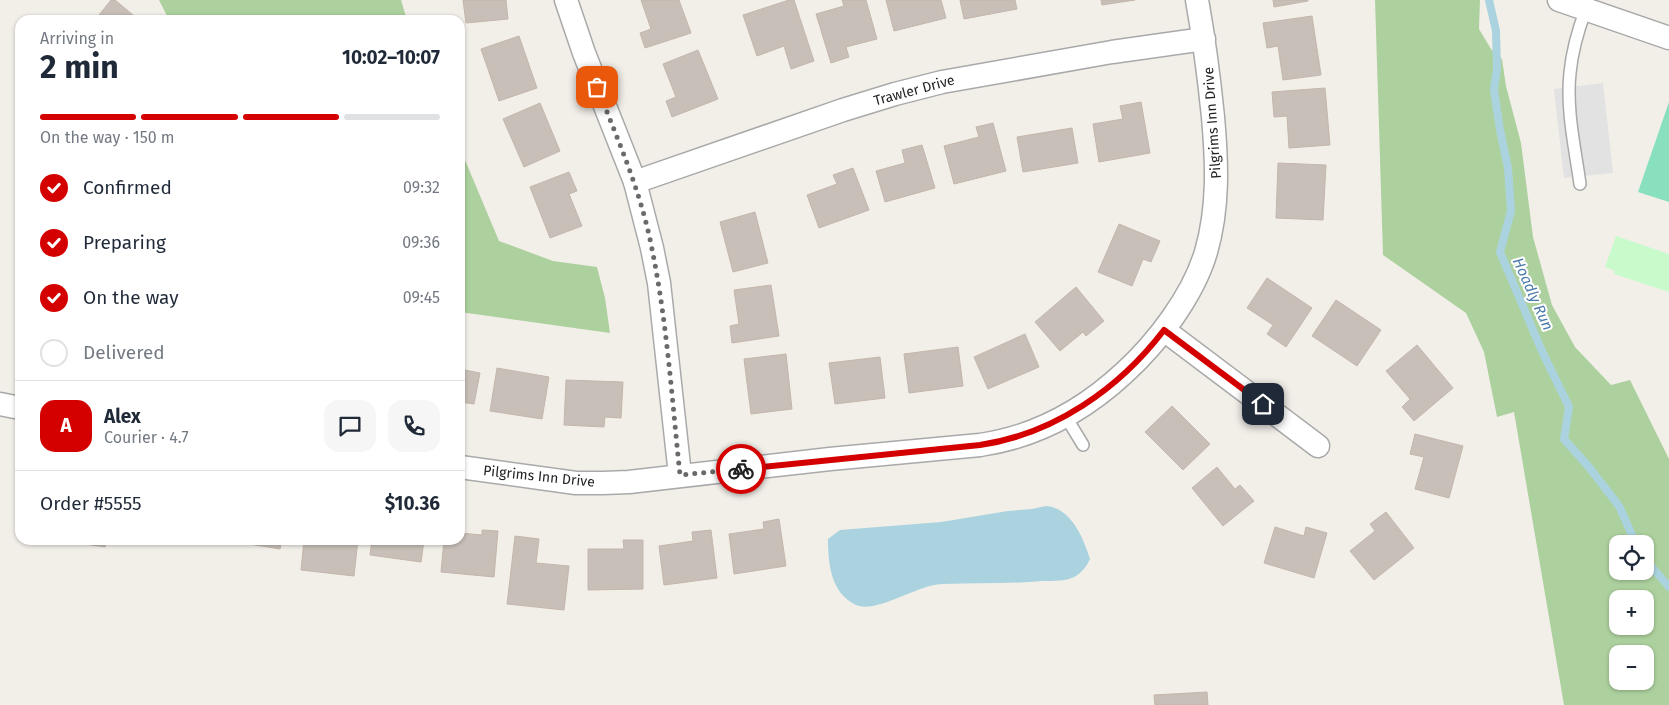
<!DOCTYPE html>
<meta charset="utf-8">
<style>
body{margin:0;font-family:"Fira Sans",sans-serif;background:#f6f6f7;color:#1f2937;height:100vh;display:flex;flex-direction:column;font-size:19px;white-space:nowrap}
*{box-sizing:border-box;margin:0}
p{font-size:16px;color:#747a83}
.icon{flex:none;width:28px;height:28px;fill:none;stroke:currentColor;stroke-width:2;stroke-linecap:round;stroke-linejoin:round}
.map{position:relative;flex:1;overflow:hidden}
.drawer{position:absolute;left:15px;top:15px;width:450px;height:530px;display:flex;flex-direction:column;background:#fff;border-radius:15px;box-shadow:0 1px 4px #0004}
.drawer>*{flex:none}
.fabs{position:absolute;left:1609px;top:535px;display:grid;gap:10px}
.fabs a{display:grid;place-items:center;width:45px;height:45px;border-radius:10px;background:#fff;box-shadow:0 1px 4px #0004;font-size:25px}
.pin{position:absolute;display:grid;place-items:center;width:42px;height:42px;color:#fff;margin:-21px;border-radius:10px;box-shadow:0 2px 8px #0006}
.courier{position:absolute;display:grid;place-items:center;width:50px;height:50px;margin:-25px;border:4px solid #d40000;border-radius:50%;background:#fff;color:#222;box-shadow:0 1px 6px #0007}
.summary em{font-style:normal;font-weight:700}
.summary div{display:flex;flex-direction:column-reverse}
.summary{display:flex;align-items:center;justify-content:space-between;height:85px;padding:0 25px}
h1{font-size:32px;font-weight:700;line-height:38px}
.bar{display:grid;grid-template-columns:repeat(4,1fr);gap:8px 5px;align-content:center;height:60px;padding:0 25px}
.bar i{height:6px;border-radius:4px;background:#e0e1e3}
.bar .selected{background:#d40000}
.bar p{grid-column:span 4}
.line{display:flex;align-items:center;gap:12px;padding:0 25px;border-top:1px solid #e0e1e3}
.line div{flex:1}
.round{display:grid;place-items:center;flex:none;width:52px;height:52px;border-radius:15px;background:#f6f6f7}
ol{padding:0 25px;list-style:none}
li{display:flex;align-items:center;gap:15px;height:55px}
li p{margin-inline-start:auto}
li .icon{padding:5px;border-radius:50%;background:#d40000;color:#fff;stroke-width:4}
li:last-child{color:#747a83}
li i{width:28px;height:28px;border:2px solid #e0e1e3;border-radius:50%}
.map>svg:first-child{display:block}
</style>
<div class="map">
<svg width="1669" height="705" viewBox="0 0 1669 705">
<rect width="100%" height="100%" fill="#f2efe9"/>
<g fill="#add19e" fill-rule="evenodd">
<path d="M159 0H401L407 20H169Z"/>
<path d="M1375 0H1480L1479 29 1491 49 1502 59 1506 86 1521 143 1533 237 1552 305 1575 347 1611 385 1630 380 1669 459V705H1564L1514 412 1497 417 1484 352 1466 313 1383 255ZM1618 544H1645V571H1618ZM1618 599H1645V626H1618ZM1618 654H1645V681H1618Z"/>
<path d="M460 148 499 241 553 261 597 267 605 298 610 333 460 312Z"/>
</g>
<path fill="#c8facc" d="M1616 236 1669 254V292L1614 274 1615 271 1605 267Z"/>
<path fill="#88e0be" d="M1669 102V202L1638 192Z"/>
<path fill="#e2e2e2" d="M1603 83 1613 173 1564 178 1554 89Z"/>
<path fill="#aad3df" d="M1046 506C1071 508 1083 537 1090 559 1086 568 1079 576 1069 579 1061 581 1050 581 1042 581 1008 584 977 583 943 584 918 584 877 614 856 605 831 593 828 564 828 539L840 530 941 522 1008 511 1032 509Z"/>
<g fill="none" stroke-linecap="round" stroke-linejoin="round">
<g stroke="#aad3df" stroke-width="8">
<path d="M1489 0 1496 31 1497 68 1494 90 1500 130 1508 168 1511 211 1500 252 1541 349 1569 407 1564 439 1588 466 1619 506 1636 544"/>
<path d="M1645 559 1669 587"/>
</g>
</g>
<g fill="#c7bfb8" stroke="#c4b6ab">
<path d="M111 0H115L139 20H95Z"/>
<path d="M463 0H506L508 19 466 23Z"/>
<path d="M641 0H679L691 33 645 48 640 33 651 29Z"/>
<path d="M789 0H794L814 61 791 69 784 46 757 56 743 15Z"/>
<path d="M842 0H866L877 39 846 47 849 57 831 63 816 14 844 6Z"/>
<path d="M886 0H941L946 18 894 31Z"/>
<path d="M960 0H1015L1017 9 964 19Z"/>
<path d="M1101 0H1135L1102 5Z"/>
<path d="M1273 0H1308V1L1274 7Z"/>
<path d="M1312 16 1321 75 1283 80 1278 46 1267 48 1263 23Z"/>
<path d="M519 36 537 88 499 101 481 49Z"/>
<path d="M698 50 718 99 672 117 666 101 676 97 663 64Z"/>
<path d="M1325 88 1330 145 1289 148 1287 116 1274 117 1272 92Z"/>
<path d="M1141 102 1150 153 1099 162 1093 124 1123 119 1120 106Z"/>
<path d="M540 103 560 151 524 167 503 119Z"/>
<path d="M993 123 1006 171 954 184 944 146 979 137 976 127Z"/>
<path d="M1072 128 1078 163 1023 172 1017 137Z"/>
<path d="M922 145 935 188 885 202 876 171 905 163 902 150Z"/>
<path d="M1278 163 1326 165 1323 220 1276 218Z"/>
<path d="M853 168 869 210 819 228 807 195 837 184 833 175Z"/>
<path d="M569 172 577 191 569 194 582 226 550 238 530 187Z"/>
<path d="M755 212 768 263 733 272 720 222Z"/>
<path d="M1119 224 1160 241 1151 262 1143 259 1132 286 1098 272Z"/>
<path d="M1267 278 1312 308 1286 347 1267 334 1273 325 1247 308Z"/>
<path d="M771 285 779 336 732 343 730 326 739 324 734 290Z"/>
<path d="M1076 287 1104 321 1086 336 1083 332 1060 351 1035 322Z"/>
<path d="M1336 300 1381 330 1357 366 1312 336Z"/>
<path d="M1025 334 1039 367 988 389 974 357Z"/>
<path d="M1417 345 1453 388 1414 421 1402 407 1410 399 1386 371Z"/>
<path d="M958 347 963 386 909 393 904 354Z"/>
<path d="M786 354 792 409 751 414 744 359Z"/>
<path d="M880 357 885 398 835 404 829 363Z"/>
<path d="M497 368 549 377 542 419 490 411Z"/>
<path d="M460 369 480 373 474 404 460 402Z"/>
<path d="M566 380 623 382 621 418 605 417 604 427 564 425Z"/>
<path d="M1172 406 1210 444 1183 470 1145 432Z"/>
<path d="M1415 434 1463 446 1449 498 1415 489 1424 457 1410 454Z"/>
<path d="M1217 467 1235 489 1240 485 1254 501 1223 526 1192 488Z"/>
<path d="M1386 512 1414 548 1374 580 1350 551 1375 531 1370 524Z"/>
<path d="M779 519 786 566 734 574 729 534 764 529 763 522Z"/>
<path d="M1275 527 1304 536 1306 527 1327 533 1314 578 1264 563Z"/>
<path d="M482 530 498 531 494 577 441 572 444 540H460V533L482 535Z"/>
<path d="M711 530 717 578 664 585 659 546 693 541 692 532Z"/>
<path d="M515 536 539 539 536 563 569 566 564 610 507 604Z"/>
<path d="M86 540H106L105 547 85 544Z"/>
<path d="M231 540H282L280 549 231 541Z"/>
<path d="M304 540H358L354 576 301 570Z"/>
<path d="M372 540H424L421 562 370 555Z"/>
<path d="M623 540H643V589L588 590V549H624Z"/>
<path d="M1207 692 1208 705H1155L1154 695Z"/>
</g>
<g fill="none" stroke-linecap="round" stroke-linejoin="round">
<defs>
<g id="service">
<path d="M1580 184C1575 148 1566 109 1570 73 1572 51 1578 30 1586 9"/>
<path d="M1066 417 1083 445"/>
</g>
<g id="minor">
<path d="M566 0 584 53 635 182 652 248 659 283 680 475"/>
<path d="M1559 0 1669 38"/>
<path d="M635 182 843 110 895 94 942 82 1112 52 1204 39"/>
<path d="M1164 330 1318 446"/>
<path d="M0 404 20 408"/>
<path d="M460 467 576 483H603L629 482 830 459 980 445C1035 437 1083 411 1124 373 1157 343 1193 296 1206 252 1219 207 1217 162 1213 117 1209 77 1204 39 1197 0"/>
</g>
</defs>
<use href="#service" stroke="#a9a9a9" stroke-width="14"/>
<use href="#minor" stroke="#a9a9a9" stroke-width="25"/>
<use href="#service" stroke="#fff" stroke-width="11"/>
<use href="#minor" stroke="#fff" stroke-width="22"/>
</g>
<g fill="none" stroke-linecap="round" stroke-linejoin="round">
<path stroke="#6b6a68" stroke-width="5" stroke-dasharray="0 9" d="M597 87C618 140 641 192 652 249 667 322 672 400 680 475L741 469"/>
<path stroke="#d40000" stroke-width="6" d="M741 469 980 445C1054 434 1119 389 1164 330L1263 404"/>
</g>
<g text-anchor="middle" stroke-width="4" stroke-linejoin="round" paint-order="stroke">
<g font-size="14" fill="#222" stroke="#fff">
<text transform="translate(914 90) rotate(-15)" y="5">Trawler Drive</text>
<text transform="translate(1212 123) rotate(-94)" y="5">Pilgrims Inn Drive</text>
<text transform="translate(539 476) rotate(6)" y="5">Pilgrims Inn Drive</text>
</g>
<g font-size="15" font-style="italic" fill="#4a7aab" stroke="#fff">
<text transform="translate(1533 294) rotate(66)" y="5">Hoadly Run</text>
</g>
</g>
</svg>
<div class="fabs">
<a><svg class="icon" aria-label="locate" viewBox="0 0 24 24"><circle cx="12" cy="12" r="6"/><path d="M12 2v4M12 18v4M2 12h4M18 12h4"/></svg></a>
<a>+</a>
<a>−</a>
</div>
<div class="pin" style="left:597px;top:87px;background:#ea580c"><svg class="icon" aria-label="bag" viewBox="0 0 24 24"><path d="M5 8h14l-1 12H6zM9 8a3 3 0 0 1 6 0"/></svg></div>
<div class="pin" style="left:1263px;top:404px;background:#1f2937"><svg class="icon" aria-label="home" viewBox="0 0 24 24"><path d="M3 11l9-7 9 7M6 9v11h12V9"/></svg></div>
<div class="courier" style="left:741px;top:469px"><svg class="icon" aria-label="bike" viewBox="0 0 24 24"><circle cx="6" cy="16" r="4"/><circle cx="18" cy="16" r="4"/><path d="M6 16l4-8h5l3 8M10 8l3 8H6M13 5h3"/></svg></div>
<section class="drawer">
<div class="summary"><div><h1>2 min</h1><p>Arriving in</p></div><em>10:02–10:07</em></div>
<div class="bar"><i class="selected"></i><i class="selected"></i><i class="selected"></i><i></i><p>On the way · 150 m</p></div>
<ol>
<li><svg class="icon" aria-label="check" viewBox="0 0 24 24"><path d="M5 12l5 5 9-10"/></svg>Confirmed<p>09:32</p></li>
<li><svg class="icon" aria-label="check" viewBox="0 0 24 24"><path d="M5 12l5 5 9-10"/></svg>Preparing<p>09:36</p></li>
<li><svg class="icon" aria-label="check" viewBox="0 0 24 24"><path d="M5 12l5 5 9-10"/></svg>On the way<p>09:45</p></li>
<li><i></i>Delivered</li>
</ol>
<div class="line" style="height:90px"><b class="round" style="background:#d40000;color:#fff">A</b><div><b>Alex</b><p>Courier · 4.7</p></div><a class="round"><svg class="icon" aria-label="chat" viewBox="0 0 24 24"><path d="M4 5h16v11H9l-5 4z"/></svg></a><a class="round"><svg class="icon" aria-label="phone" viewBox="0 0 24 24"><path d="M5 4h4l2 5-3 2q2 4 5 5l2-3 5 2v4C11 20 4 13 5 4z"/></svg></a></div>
<div class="line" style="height:65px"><div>Order #5555</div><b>$10.36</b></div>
</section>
</div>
